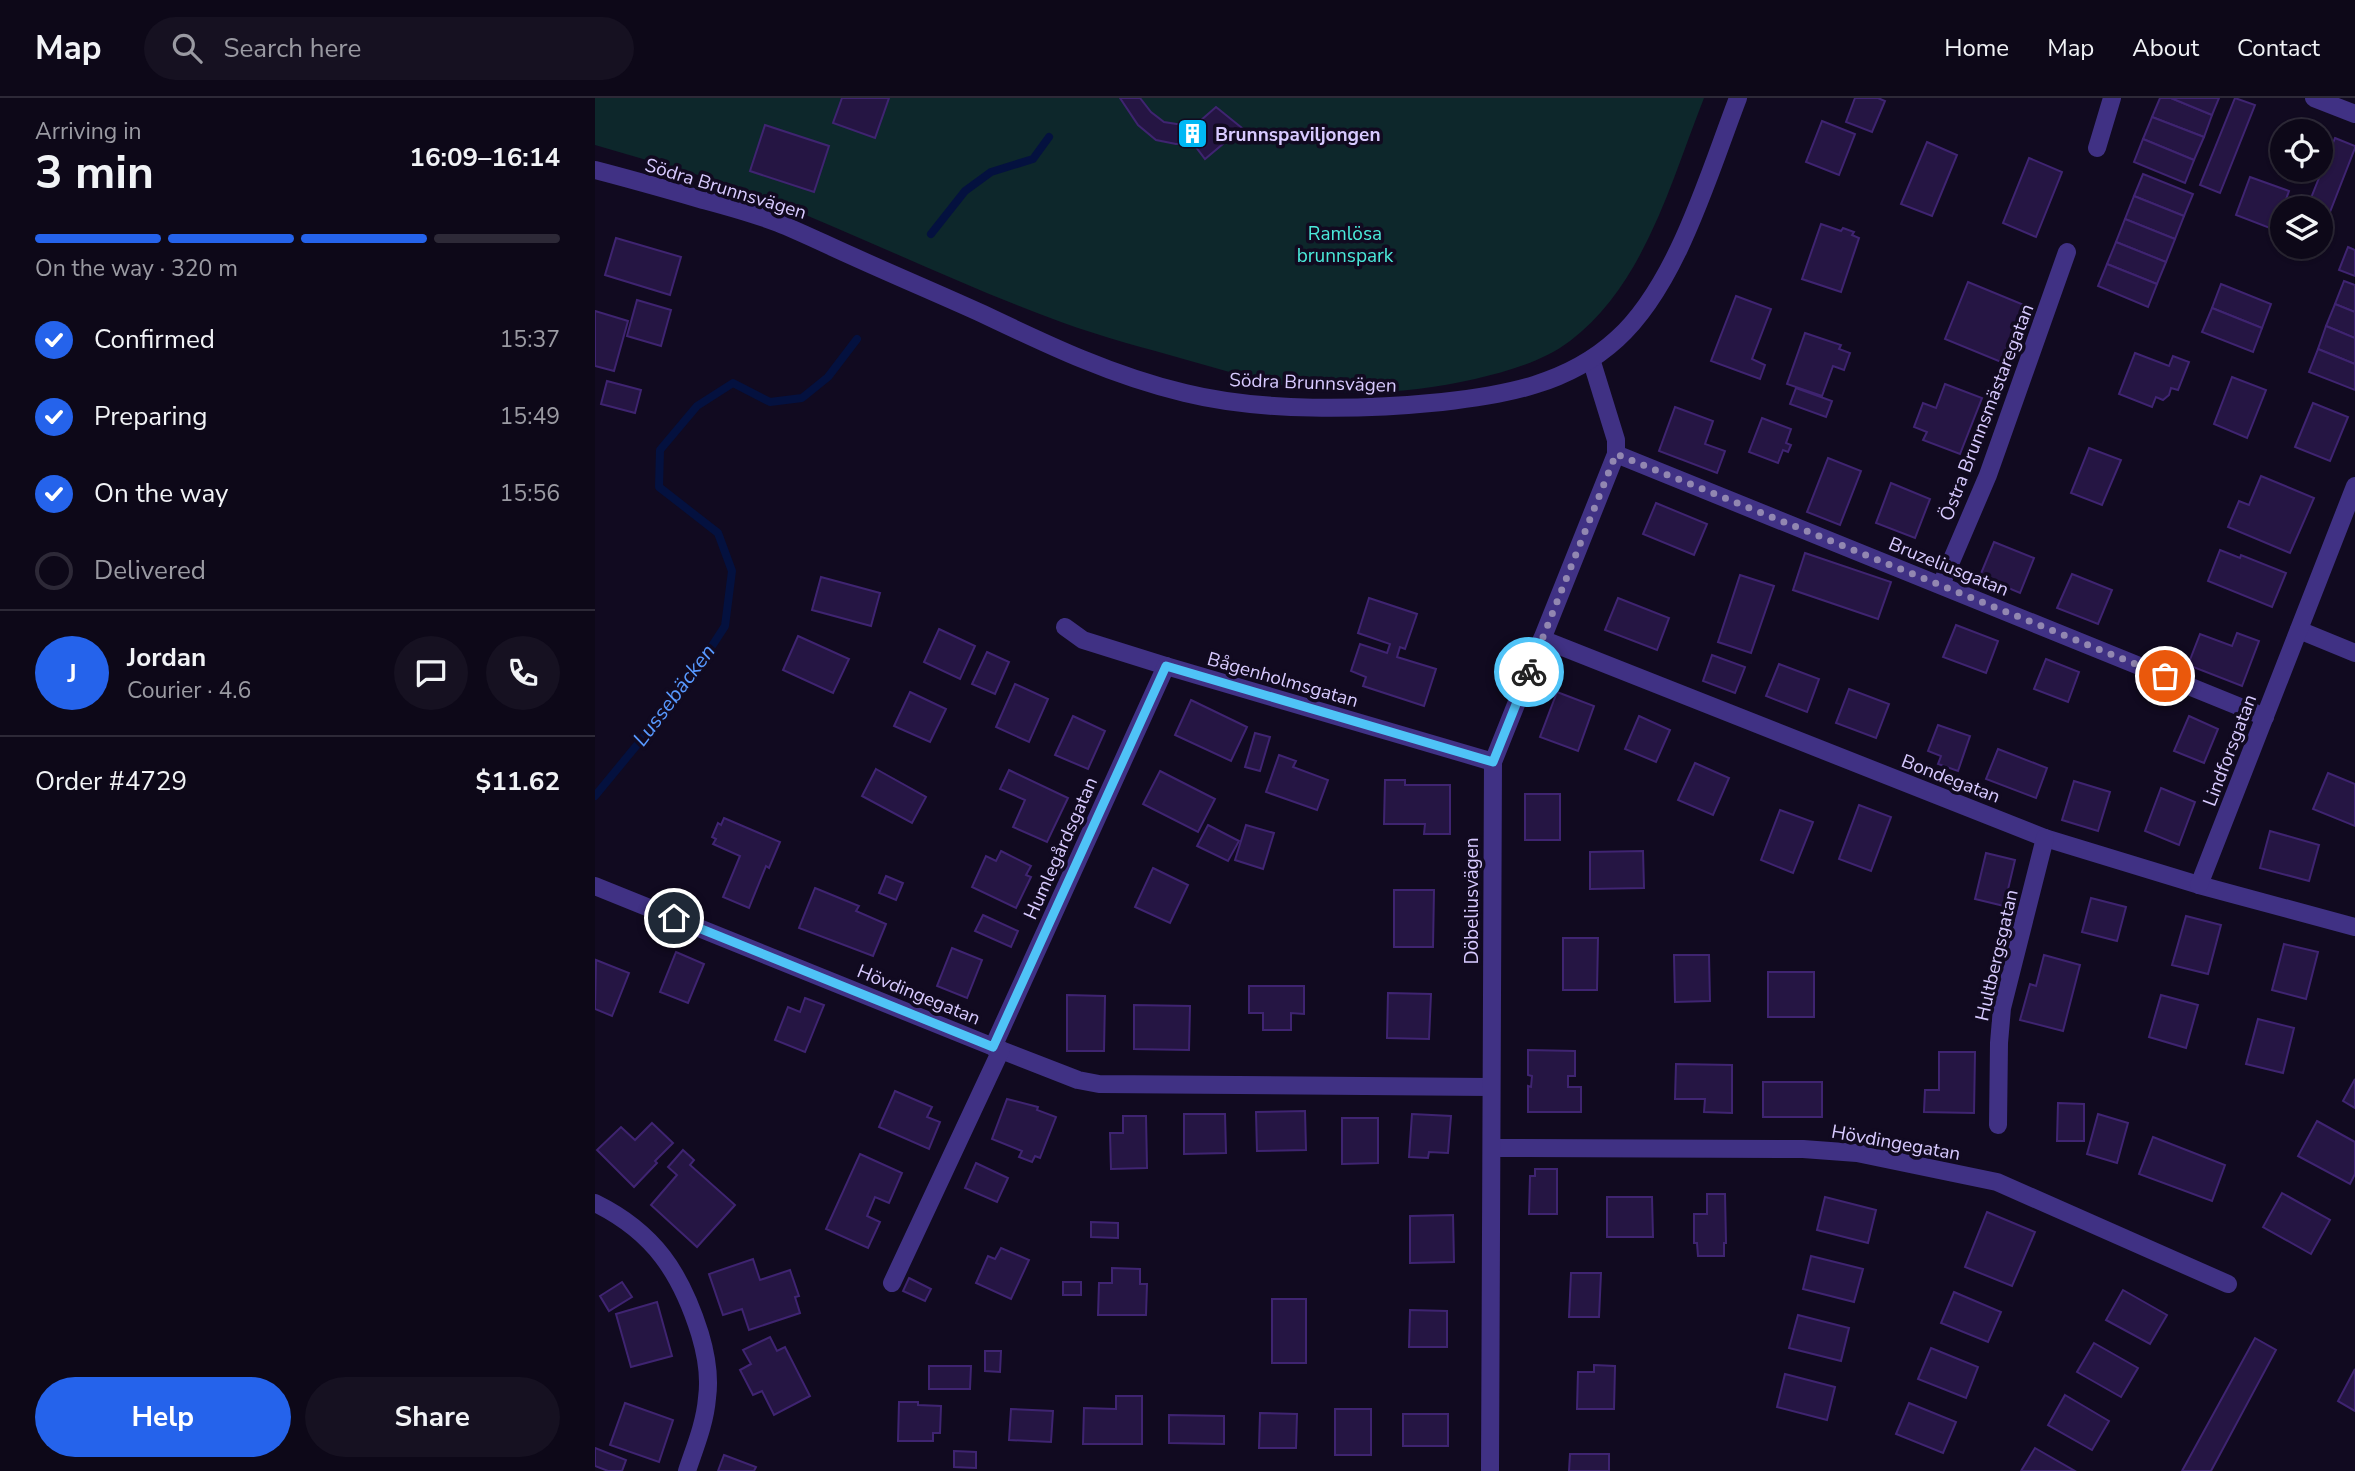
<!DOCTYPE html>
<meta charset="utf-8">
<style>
body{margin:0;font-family:"Nunito Sans",sans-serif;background:#161121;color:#f1f3f6;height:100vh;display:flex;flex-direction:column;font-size:26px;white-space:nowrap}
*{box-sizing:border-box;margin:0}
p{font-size:23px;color:#9a9aa2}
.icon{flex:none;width:38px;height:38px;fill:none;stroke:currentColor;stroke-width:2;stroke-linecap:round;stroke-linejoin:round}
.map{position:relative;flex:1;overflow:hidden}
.details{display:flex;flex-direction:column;background:#0d0818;width:595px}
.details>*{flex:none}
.fabs{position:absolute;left:1675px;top:21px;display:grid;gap:14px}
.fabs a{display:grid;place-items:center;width:63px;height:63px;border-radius:50%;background:#0d0818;box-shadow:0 2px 5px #0004,0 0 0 2px #2d2937;font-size:35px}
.pin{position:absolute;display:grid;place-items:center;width:60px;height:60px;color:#fff;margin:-30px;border:4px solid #fff;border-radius:50%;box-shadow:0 2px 7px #0007}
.courier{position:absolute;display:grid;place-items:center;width:70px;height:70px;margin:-35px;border:5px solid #4fc3f7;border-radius:50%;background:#fff;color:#222;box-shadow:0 2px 9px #0007}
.overview em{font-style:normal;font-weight:700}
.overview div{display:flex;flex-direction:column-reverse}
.overview{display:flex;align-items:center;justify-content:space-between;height:119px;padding:0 35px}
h1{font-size:46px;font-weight:700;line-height:52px}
.bar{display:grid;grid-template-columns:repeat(4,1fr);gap:10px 7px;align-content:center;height:84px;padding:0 35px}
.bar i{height:9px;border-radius:5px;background:#2d2937}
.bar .current{background:#2563eb}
.bar p{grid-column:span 4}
.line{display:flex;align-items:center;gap:18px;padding:0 35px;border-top:2px solid #2d2937}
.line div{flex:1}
.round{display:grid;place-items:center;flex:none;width:74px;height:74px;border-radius:37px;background:#161121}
ol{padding:0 35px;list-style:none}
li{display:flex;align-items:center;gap:21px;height:77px}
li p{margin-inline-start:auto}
li .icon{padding:7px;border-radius:50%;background:#2563eb;color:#fff;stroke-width:4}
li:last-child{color:#9a9aa2}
li i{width:38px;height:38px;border:4px solid #2d2937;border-radius:50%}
.primary-button{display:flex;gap:14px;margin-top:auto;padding:14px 35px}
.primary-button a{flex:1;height:80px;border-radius:42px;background:#2563eb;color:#fff;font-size:28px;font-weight:700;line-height:80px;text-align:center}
.primary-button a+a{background:#161121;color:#f1f3f6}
header{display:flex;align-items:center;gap:42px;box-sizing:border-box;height:98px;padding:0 35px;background:#0d0818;border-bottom:2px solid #2d2937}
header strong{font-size:33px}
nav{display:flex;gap:38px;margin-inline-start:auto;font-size:24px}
.search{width:490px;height:63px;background:#161121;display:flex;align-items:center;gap:18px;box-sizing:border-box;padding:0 24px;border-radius:38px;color:#9a9aa2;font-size:26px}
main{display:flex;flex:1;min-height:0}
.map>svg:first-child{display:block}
</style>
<header>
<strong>Map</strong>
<div class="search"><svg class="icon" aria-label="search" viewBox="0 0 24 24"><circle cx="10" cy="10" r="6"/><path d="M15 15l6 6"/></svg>Search here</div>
<nav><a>Home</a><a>Map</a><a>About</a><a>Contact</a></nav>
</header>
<main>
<section class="details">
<div class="overview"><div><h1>3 min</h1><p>Arriving in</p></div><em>16:09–16:14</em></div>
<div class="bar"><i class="current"></i><i class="current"></i><i class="current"></i><i></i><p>On the way · 320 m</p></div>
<ol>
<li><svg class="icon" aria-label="check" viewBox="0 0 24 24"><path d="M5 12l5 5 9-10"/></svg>Confirmed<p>15:37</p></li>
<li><svg class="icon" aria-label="check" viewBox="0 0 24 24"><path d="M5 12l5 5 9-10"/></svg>Preparing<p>15:49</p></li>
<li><svg class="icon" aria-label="check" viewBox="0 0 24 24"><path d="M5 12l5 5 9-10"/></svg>On the way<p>15:56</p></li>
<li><i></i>Delivered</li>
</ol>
<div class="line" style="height:126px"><b class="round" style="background:#2563eb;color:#fff">J</b><div><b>Jordan</b><p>Courier · 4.6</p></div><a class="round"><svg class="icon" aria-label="chat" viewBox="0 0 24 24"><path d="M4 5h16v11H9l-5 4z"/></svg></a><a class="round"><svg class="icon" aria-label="phone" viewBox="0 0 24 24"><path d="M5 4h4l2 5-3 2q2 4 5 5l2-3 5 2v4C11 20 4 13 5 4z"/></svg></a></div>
<div class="line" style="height:91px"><div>Order #4729</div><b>$11.62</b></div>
<div class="primary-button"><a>Help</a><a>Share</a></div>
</section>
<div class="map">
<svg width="1760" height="1373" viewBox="0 0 1760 1373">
<rect width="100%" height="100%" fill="#110a20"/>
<path fill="#0d272b" d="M0 0H1109C1076 83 1050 186 975 243 947 264 913 273 880 281 822 294 762 299 703 290 666 284 629 272 592 262 550 250 507 239 466 224 362 186 262 136 159 96L127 84 0 47Z"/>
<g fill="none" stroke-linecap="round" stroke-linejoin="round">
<g stroke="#04113f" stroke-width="8">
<path d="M336 136 370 93 396 74 438 61 454 39"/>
<path d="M0 698 93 585 130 528 137 473 123 435 64 389 65 352 102 308 138 285 175 304 207 300 233 279 262 241"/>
</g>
</g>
<g fill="#251543" stroke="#3f2471" stroke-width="2">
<path d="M247 0H294L280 40 238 25Z"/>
<path d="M525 0H545L556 14 569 24 588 27 605 23 621 9 647 30 610 61 597 44 581 46 561 42 543 27Z"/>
<path d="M1260 0H1283L1290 3 1277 34 1251 24Z"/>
<path d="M1565 0H1576L1617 17 1609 39 1557 19Z"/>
<path d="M1576 0H1624L1617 17Z"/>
<path d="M1640 0 1660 7 1625 95 1605 87Z"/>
<path d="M1557 19 1609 39 1599 62 1548 41Z"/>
<path d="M1227 23 1260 36 1244 77 1211 64Z"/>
<path d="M170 27 234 48 219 94 155 73Z"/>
<path d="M1740 40 1760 48V50L1726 137V110H1712Z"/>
<path d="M1548 41 1599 62 1590 85 1539 64Z"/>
<path d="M1332 44 1362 57 1337 118 1306 106Z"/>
<path d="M1434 60 1467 74 1441 139 1408 125Z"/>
<path d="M1548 76 1598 96 1589 118 1539 98Z"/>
<path d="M1655 79 1694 93 1680 132 1641 117Z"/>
<path d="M1539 98 1589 118 1580 141 1530 121Z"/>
<path d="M1530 121 1580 141 1571 164 1521 144Z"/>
<path d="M1226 126 1246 133 1248 130 1259 134 1257 137 1264 140 1246 194 1207 181Z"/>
<path d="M21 140 86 159 75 197 10 177Z"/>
<path d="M1521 144 1571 164 1562 186 1512 166Z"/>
<path d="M1753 149 1760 152V178L1744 172Z"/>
<path d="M1512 166 1562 186 1553 209 1503 188Z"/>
<path d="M1749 183 1760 187V214L1740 206Z"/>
<path d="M1373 184 1429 207 1406 264 1350 241Z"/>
<path d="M1626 186 1676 206 1667 230 1617 210Z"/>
<path d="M1141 198 1176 211 1157 261 1170 267 1165 281 1116 263Z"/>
<path d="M42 202 76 212 66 248 32 238Z"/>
<path d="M1740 206 1760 214V240L1731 228Z"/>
<path d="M1617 210 1667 230 1658 254 1607 234Z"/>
<path d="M0 213 33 223 19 273 0 268Z"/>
<path d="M1731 228 1760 240V266L1723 251Z"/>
<path d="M1210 235 1246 247 1244 251 1255 255 1249 272 1238 268 1227 298 1192 286Z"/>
<path d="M1723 251 1760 266V292L1714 274Z"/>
<path d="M1540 255 1574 268 1578 258 1594 264 1583 292 1576 290 1574 297 1568 302 1561 299 1557 309 1524 296Z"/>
<path d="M1637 279 1671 292 1652 340 1619 326Z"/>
<path d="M12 283 46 292 40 315 6 306Z"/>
<path d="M1350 286 1387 300 1365 356 1328 342 1332 334 1319 329 1328 305 1341 310Z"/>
<path d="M1201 290 1237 303 1231 319 1195 306Z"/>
<path d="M1718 305 1753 319 1735 363 1700 349Z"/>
<path d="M1080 309 1118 323 1110 346 1130 353 1122 375 1064 353Z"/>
<path d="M1167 320 1196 331 1191 345 1196 347 1193 354 1188 352 1183 365 1154 354Z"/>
<path d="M1494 350 1526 362 1507 407 1476 395Z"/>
<path d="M1233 360 1266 373 1245 427 1212 414Z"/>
<path d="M1666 378 1719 400 1695 455 1633 429 1644 403 1654 407Z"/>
<path d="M1296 385 1335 401 1320 440 1281 425Z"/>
<path d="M1061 405 1112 426 1099 457 1048 436Z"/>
<path d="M1399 444 1439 460 1425 495 1385 478Z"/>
<path d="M1625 452 1645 460 1646 457 1691 475 1677 509 1613 483Z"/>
<path d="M1210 455 1296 484 1283 521 1198 492Z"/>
<path d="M1477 476 1517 492 1503 526 1462 510Z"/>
<path d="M1145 477 1179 488 1156 555 1123 544Z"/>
<path d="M226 479 285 495 276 528 217 512Z"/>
<path d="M774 500 822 516 810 551 805 549 802 559 841 571 829 608 768 588 771 579 756 573 765 546 792 555 795 546 763 535Z"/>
<path d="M1023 500 1074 520 1062 552 1010 532Z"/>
<path d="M1361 527 1403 543 1391 575 1348 559Z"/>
<path d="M344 531 380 548 365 581 329 564Z"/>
<path d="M1642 535 1664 543 1647 588 1593 567 1605 536 1637 548Z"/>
<path d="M203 538 254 561 238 595 188 572Z"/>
<path d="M392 554 414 564 400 596 377 586Z"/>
<path d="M1117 557 1150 569 1140 595 1108 583Z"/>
<path d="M1451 561 1484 574 1473 604 1439 591Z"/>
<path d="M1184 566 1224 581 1212 614 1171 598Z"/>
<path d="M420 586 453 601 434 644 401 629Z"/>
<path d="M1254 591 1294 606 1281 640 1241 625Z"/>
<path d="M315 594 351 611 335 644 299 628Z"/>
<path d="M962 594 999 608 983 653 945 639Z"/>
<path d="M596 602 652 629 636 663 580 637Z"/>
<path d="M478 618 510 633 493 671 460 657Z"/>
<path d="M1044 618 1075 632 1061 664 1030 651Z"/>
<path d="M1594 618 1623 631 1609 665 1579 653Z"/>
<path d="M1343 627 1375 638 1363 673 1343 666 1346 658 1333 653Z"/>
<path d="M660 635 675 639 665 673 650 669Z"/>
<path d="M1403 651 1452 670 1441 700 1391 681Z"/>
<path d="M684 657 701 663 698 669 733 682 722 712 671 694Z"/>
<path d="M1100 665 1134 680 1118 717 1083 702Z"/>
<path d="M281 671 331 699 317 725 267 698Z"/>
<path d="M414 672 473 700 452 744 418 729 430 702 405 691Z"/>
<path d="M565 673 620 701 603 734 548 706Z"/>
<path d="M1733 675 1760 686V728L1718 711Z"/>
<path d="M790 682H810V687H855V736H829L830 726H789Z"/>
<path d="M1479 683 1515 694 1503 733 1467 722Z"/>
<path d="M1566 690 1600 704 1584 747 1550 733Z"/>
<rect x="930" y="696" width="35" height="46"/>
<path d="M1264 707 1296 719 1276 773 1244 761Z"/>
<path d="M1185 712 1218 724 1198 775 1166 762Z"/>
<path d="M129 720 185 744 174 770 171 768 154 810 128 799 145 758 118 746 121 741 117 739 123 725 126 727Z"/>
<path d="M613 727 644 743 633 763 602 748Z"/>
<path d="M651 727 679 735 668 771 640 762Z"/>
<path d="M1675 733 1724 747 1714 783 1665 770Z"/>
<path d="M406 753 436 768 431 777 436 779 421 810 377 789 391 758 401 763Z"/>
<path d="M1048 753 1049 790 995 791V754Z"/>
<path d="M1391 755 1420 762 1409 808 1380 801Z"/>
<path d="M558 770 593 787 575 825 540 809Z"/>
<path d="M291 778 308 785 301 802 284 795Z"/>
<path d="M220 790 264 808 261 813 291 826 278 858 204 830Z"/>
<path d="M799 792H839L838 849H799Z"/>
<path d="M1496 800 1531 809 1522 843 1487 834Z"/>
<path d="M388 817 423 833 416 849 380 833Z"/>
<path d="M1591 818 1626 827 1613 876 1577 867Z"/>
<path d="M968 840H1003L1002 892H968Z"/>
<path d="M1689 846 1723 854 1711 901 1677 892Z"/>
<path d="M357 850 387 862 372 900 342 888Z"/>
<path d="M81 854 109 866 93 905 65 894Z"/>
<path d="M1079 857H1114L1115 903 1080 904Z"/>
<path d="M1449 857 1485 867 1468 933 1425 922 1435 886 1441 888Z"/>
<path d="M1 862 34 875 17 918 0 911Z"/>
<rect x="1173" y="874" width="46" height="45"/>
<path d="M654 888H709V916L696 915V932H668V915H654Z"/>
<path d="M793 895 836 896 834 941 792 940Z"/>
<path d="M472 897 510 898 509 953H472Z"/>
<path d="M1566 897 1603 907 1591 950 1554 939Z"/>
<path d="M210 900 229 907 210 954 180 942 193 909 205 914Z"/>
<path d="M539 907 595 908 594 952 539 951Z"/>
<path d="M1663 921 1699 930 1688 975 1651 966Z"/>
<path d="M933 952 980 953V978H973V989H986V1014H933V988L936 989 937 978 933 977Z"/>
<path d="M1344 954H1380L1379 1015 1329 1014 1330 992H1344Z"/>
<path d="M1081 966 1137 967V1015L1109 1014 1110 1001H1080Z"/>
<path d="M1760 981V1010L1748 1003Z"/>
<rect x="1168" y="984" width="59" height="35"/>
<path d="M300 993 337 1009 332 1019 345 1024 334 1051 284 1029Z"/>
<path d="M412 1001 443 1009 442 1012 461 1019 445 1060 440 1058 437 1064 424 1059 427 1053 397 1041Z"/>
<path d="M1463 1005 1489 1006V1043H1462Z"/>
<path d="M710 1013 711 1052 662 1053 661 1014Z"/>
<path d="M589 1016H630L631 1055 589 1056Z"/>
<path d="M817 1016 856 1018 853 1055 834 1054 833 1060 814 1059Z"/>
<path d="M1503 1016 1533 1025 1522 1065 1492 1056Z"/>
<path d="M528 1018H551L552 1070 516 1071 515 1035H528Z"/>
<path d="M747 1020H783V1065L747 1066Z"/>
<path d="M1722 1023 1760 1044V1076L1755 1086 1703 1058Z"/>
<path d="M57 1025 78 1045 60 1063 62 1065 39 1089 2 1052 26 1029 40 1042Z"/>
<path d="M1558 1039 1630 1067 1617 1103 1544 1076Z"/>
<path d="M88 1052 99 1062 95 1067 140 1107 102 1149 56 1107 82 1077 73 1069Z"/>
<path d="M265 1056 307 1075 294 1105 280 1099 272 1118 285 1124 273 1150 231 1131Z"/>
<path d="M381 1065 413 1080 402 1104 370 1090Z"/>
<path d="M940 1071H962V1116H934L935 1078H940Z"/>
<path d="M1687 1095 1735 1122 1716 1156 1668 1129Z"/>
<path d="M1112 1096H1130L1131 1145H1129V1158H1103L1102 1145H1099V1116H1112Z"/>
<path d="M1012 1099H1057L1058 1139H1012Z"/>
<path d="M1230 1099 1281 1112 1273 1145 1222 1132Z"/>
<path d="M1392 1114 1440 1134 1417 1188 1370 1169Z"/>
<path d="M858 1117 859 1164 815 1165V1118Z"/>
<path d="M496 1124 523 1125V1140L496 1139Z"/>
<path d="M406 1150 434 1162 416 1201 381 1185 393 1158 400 1161Z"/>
<path d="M1216 1158 1268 1171 1259 1204 1208 1191Z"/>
<path d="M158 1161 165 1182 195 1172 204 1198 200 1199 205 1215 154 1232 147 1211 128 1217 114 1176Z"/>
<path d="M517 1170 545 1171V1186H552L551 1217H503L504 1185H517Z"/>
<path d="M976 1175H1006L1004 1219H974Z"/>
<path d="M314 1180 336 1191 330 1203 308 1193Z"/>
<path d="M27 1184 37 1199 14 1213 5 1198Z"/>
<rect x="468" y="1184" width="18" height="13"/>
<path d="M1528 1192 1572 1217 1555 1246 1511 1222Z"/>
<path d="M1359 1194 1406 1214 1393 1244 1346 1225Z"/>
<rect x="677" y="1201" width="34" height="64"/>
<path d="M62 1204 77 1258 36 1269 21 1216Z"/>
<path d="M815 1212 852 1213V1249H814Z"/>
<path d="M1203 1217 1254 1230 1246 1263 1194 1250Z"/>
<path d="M175 1239 182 1253 190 1249 215 1298 179 1317 167 1293 158 1297 145 1272 156 1266 148 1252Z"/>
<path d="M1660 1240 1681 1252 1616 1373H1587Z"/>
<path d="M1499 1245 1543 1270 1526 1299 1482 1274Z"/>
<path d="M1336 1250 1383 1269 1371 1300 1323 1281Z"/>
<path d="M390 1253H406L405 1274 390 1273Z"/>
<path d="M999 1267 1020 1268 1019 1311H982L983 1274H999Z"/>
<path d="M334 1268H376L375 1291H334Z"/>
<path d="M1760 1271V1313L1743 1303Z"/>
<path d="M1190 1276 1240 1289 1232 1322 1182 1309Z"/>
<path d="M1470 1297 1514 1323 1497 1352 1453 1327Z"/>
<path d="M521 1298H547V1346H488L489 1310 521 1311Z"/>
<path d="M304 1304H323V1307L346 1308 345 1335H338V1343H303Z"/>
<path d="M30 1305 78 1322 64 1364 15 1347Z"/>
<path d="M1314 1305 1361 1324 1348 1355 1301 1336Z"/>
<path d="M416 1311 458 1313 456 1344 414 1342Z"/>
<rect x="740" y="1311" width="36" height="46"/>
<path d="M665 1315 702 1316 701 1350H664Z"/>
<rect x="808" y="1316" width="45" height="32"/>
<path d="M574 1317 629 1318V1346L574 1345Z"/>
<path d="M0 1350 31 1362 27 1373H13L0 1368Z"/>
<path d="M1440 1350 1480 1373H1426Z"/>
<path d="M359 1353 381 1354V1370L359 1369Z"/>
<path d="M975 1356H1014V1373H974Z"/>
<path d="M129 1357 161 1369 159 1373H123Z"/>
</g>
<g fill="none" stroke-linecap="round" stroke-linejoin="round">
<g stroke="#403184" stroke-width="18">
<path d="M1719 0 1760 16"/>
<path d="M1502 50 1517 0"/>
<path d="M1021 356 1670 619"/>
<path d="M1346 487 1393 377 1472 154"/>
<path d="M470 529 488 542 571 568 898 664"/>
<path d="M1704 532 1760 555"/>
<path d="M947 541 1450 740 1604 787 1760 829"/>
<path d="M1604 787 1760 388"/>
<path d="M0 788 406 952 483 982 504 986 895 989"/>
<path d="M398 949 571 568"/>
<path d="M1403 1027 1404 945 1407 910 1450 740"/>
<path d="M897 1050 1208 1051 1262 1055 1402 1084 1633 1186"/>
<path d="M0 1105C59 1134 86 1175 105 1236 111 1256 115 1279 112 1300 110 1325 100 1349 92 1373"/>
<path d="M297 1185 406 952"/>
<path d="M895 1373 898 664 1021 356V342L996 261"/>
</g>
<path stroke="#403184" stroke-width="18" d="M0 72C35 81 70 91 105 101 131 108 158 115 183 125 208 135 232 147 257 158 301 178 344 196 388 216 453 247 518 278 590 295 667 314 767 312 847 304 910 297 973 286 1022 241 1082 187 1114 75 1143 0"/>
</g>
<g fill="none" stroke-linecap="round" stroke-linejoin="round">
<path stroke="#9287b1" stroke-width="7" stroke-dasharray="0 12.6" d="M934 574 1021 356 1570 578"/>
<path stroke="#4fc3f7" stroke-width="9" d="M79 820 398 949 571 568 898 664 934 574"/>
</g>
<defs>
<symbol id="building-square" viewBox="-11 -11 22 22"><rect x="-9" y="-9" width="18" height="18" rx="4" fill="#00b8f5" stroke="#110a20"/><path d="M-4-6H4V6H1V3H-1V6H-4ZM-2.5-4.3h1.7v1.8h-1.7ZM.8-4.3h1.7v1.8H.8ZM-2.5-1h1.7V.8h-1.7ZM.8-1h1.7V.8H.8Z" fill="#fff"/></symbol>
</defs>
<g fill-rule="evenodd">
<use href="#building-square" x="580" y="18" width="35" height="35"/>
</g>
<g text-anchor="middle" stroke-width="7" stroke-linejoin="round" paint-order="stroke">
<g font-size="19" font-weight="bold" fill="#d8caff" stroke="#110a20" text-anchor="start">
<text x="620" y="43">Brunnspaviljongen</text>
</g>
<g font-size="19" fill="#d8caff" stroke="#110a20">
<text transform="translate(131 90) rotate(17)" y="7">Södra Brunnsvägen</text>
<text transform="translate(718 284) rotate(2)" y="7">Södra Brunnsvägen</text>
<text transform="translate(1391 314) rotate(-69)" y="7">Östra Brunnsmästaregatan</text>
<text transform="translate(1354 468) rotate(22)" y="7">Bruzeliusgatan</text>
<text transform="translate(688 581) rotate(16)" y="7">Bågenholmsgatan</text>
<text transform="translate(1634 652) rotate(-69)" y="7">Lindforsgatan</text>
<text transform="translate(1356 680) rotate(21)" y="7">Bondegatan</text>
<text transform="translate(465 750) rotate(-66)" y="7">Humlegårdsgatan</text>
<text transform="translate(876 803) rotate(-90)" y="7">Döbeliusvägen</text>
<text transform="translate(1401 857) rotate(-77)" y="7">Hultbergsgatan</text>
<text transform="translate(324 896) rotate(22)" y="7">Hövdingegatan</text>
<text transform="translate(1301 1044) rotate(10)" y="7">Hövdingegatan</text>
</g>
<g font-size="19" fill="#4beada" stroke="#110a20">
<text x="750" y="142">Ramlösa<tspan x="750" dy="22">brunnspark</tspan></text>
</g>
<g font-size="21" font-style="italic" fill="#5899ff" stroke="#110a20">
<text transform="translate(79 597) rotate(-53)" y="7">Lussebäcken</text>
</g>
</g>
</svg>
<div class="fabs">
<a><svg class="icon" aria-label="locate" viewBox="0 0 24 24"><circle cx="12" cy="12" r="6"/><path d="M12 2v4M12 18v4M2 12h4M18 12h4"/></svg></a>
<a><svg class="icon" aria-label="layers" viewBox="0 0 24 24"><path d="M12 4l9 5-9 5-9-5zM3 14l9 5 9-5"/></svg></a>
</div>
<div class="pin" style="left:1570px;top:578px;background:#ea580c"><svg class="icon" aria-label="bag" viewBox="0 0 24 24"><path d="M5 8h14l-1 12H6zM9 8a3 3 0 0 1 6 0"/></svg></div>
<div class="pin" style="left:79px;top:820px;background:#1f2937"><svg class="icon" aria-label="home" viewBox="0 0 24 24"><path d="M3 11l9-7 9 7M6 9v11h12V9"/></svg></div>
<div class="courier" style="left:934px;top:574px"><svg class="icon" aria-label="bike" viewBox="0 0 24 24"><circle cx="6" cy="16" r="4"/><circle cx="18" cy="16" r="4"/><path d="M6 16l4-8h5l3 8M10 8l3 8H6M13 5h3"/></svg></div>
</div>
</main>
